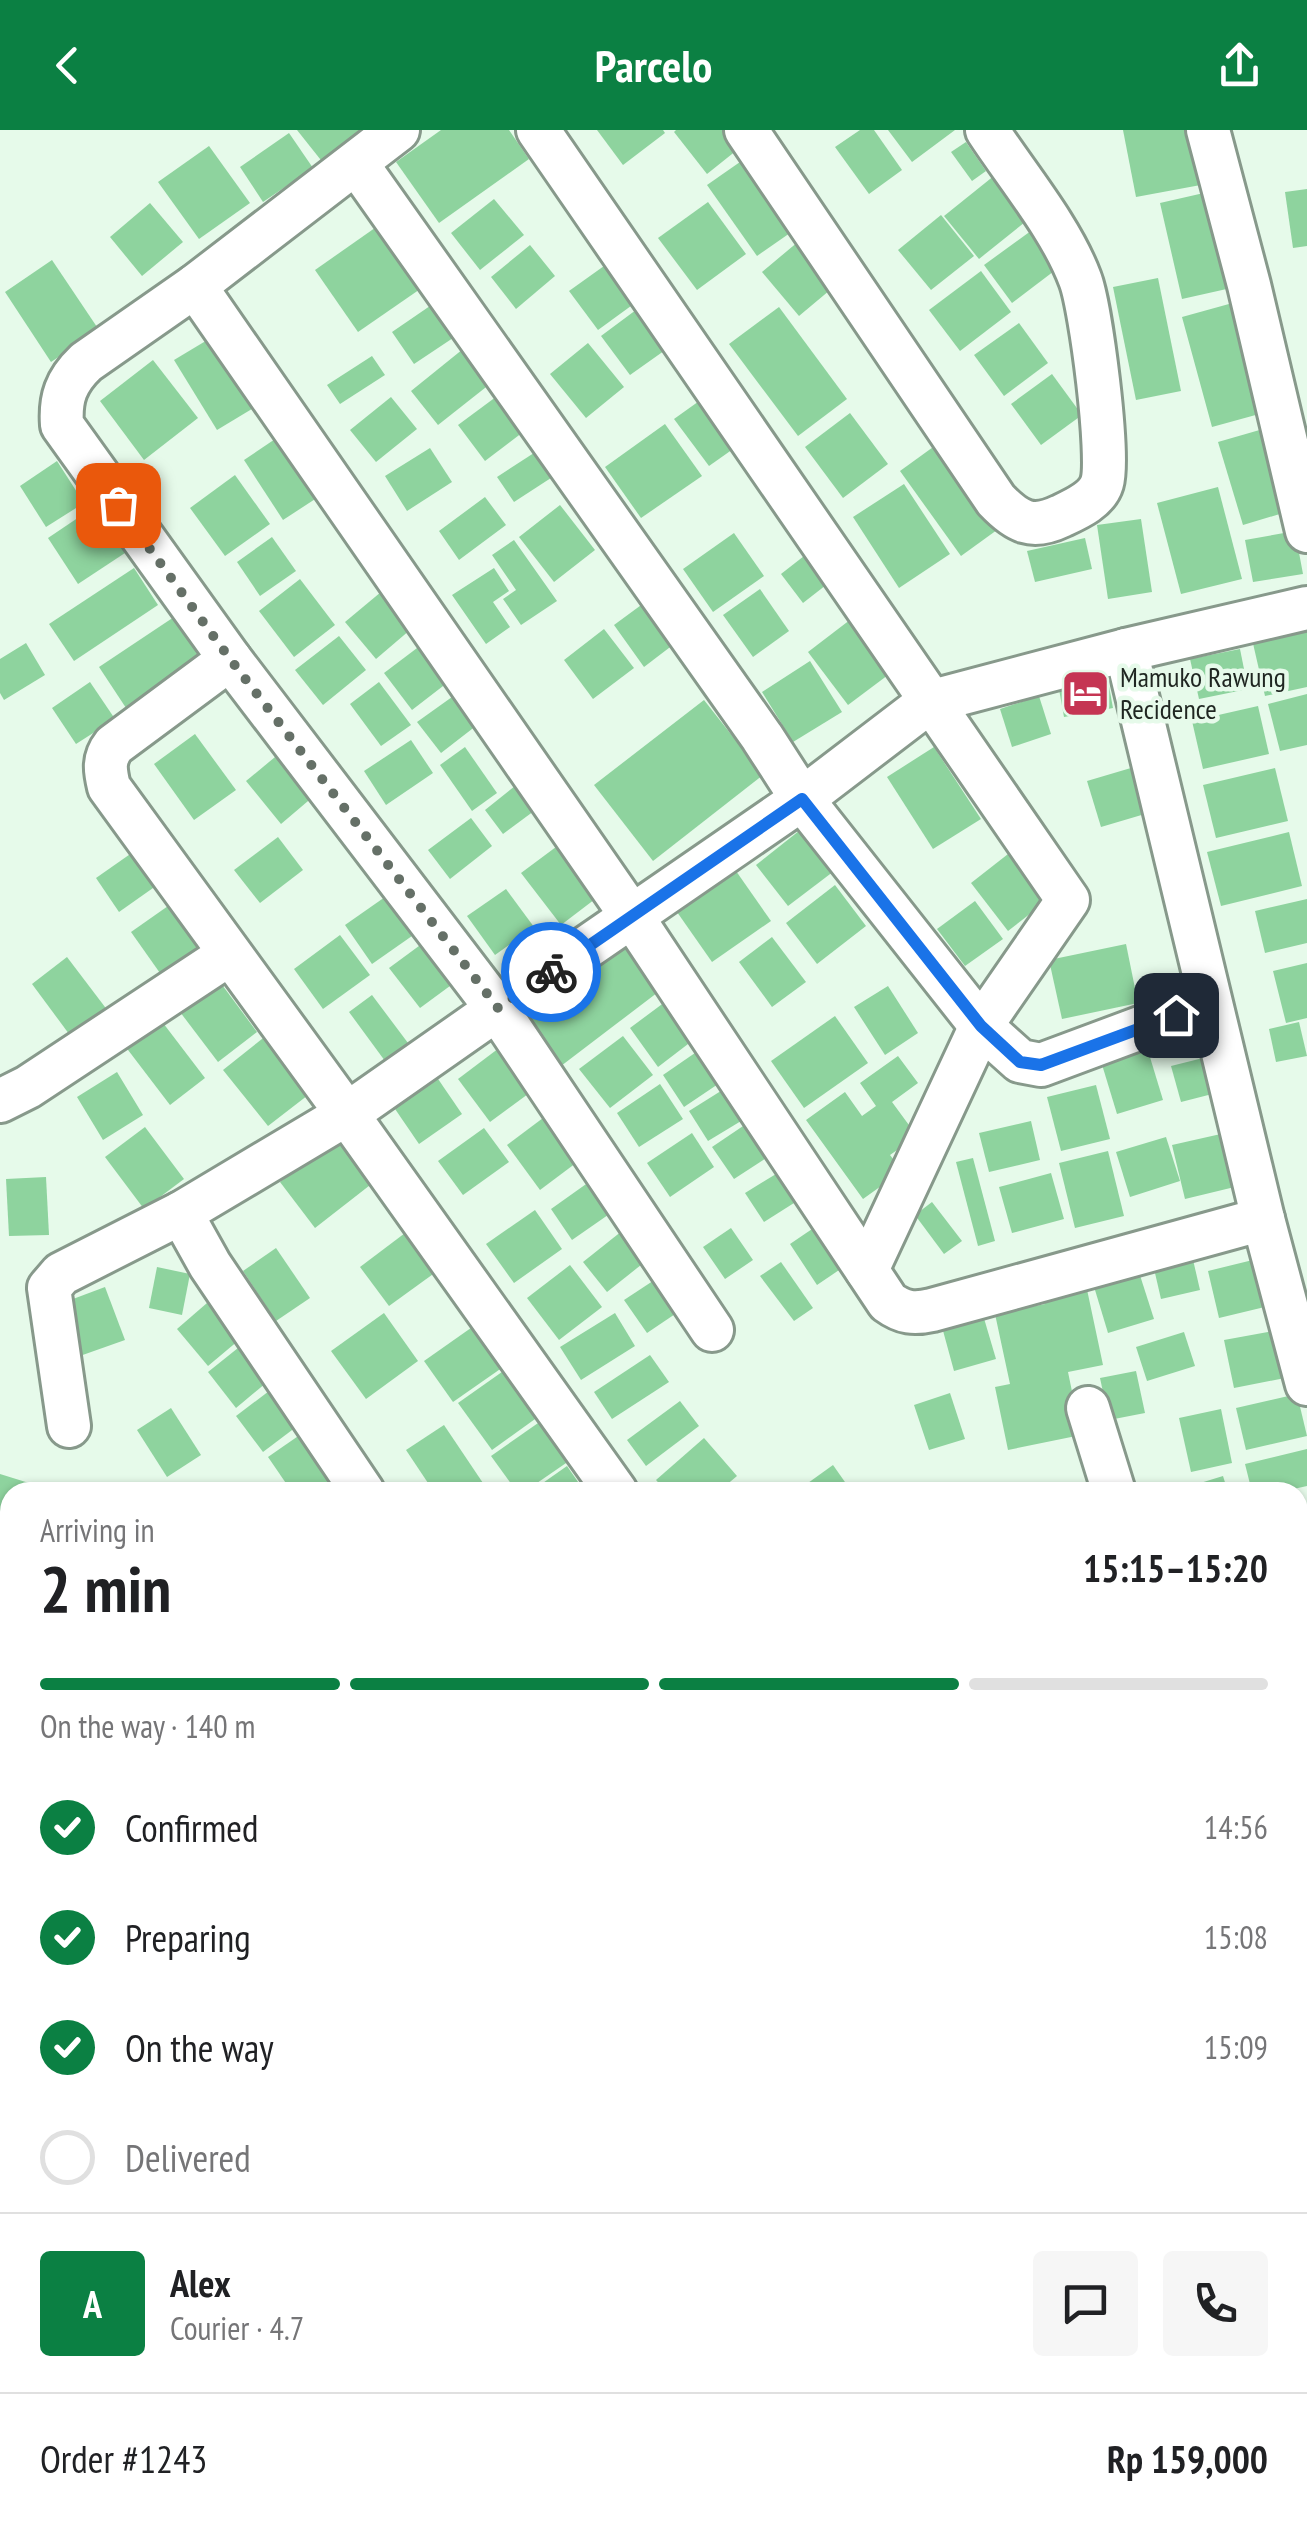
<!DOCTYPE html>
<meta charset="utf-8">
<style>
body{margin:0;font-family:"PT Sans Narrow",sans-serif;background:#f6f6f6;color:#202124;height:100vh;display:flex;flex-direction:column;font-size:38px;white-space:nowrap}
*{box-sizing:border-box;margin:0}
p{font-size:32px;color:#757577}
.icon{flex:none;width:55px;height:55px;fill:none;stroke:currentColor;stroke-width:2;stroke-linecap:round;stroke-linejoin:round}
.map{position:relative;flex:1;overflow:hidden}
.drawer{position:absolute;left:0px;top:1352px;width:1308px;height:1062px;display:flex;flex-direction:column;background:#fff;border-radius:30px 30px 0 0;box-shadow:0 2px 8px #0004}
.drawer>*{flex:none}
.pin{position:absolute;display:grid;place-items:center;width:85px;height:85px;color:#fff;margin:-42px;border-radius:20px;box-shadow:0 5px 15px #0006}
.courier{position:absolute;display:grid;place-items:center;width:100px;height:100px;margin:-50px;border:8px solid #1a73e8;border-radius:50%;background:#fff;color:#222;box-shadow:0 2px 12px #0007}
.overview em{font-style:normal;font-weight:700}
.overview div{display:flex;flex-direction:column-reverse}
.overview{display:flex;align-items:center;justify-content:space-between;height:170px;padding:0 40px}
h1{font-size:65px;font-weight:700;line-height:75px}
.bar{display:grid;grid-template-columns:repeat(4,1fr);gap:15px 10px;align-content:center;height:120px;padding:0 40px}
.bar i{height:12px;border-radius:8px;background:#e0e0e0}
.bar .on{background:#0b8043}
.bar p{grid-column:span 4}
.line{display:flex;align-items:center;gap:25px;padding:0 40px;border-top:2px solid #e0e0e0}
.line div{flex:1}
.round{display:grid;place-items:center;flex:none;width:105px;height:105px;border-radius:10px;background:#f6f6f6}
ol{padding:0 40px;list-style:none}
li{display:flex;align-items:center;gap:30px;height:110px}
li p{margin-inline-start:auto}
li .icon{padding:10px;border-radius:50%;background:#0b8043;color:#fff;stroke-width:4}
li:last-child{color:#757577}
li i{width:55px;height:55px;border:5px solid #e0e0e0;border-radius:50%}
header{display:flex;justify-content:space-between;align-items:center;height:130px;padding:0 40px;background:#0b8043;color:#fff;font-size:45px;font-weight:700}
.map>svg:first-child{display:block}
</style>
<header><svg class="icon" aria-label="back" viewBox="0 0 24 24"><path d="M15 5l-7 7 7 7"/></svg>Parcelo<svg class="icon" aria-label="share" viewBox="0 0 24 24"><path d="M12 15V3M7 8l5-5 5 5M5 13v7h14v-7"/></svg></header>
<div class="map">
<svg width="1307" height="2413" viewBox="0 0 1307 2413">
<rect width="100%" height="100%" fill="#e6faea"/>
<g fill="#8ed39e">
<path d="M297 0H376L328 39Z"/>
<path d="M441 0H509L529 29 439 93 396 32Z"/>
<path d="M597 0H663L665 3 623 35Z"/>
<path d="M676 0H737L747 12 707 44 674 2Z"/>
<path d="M860 0H874L902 40 869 64 835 17Z"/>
<path d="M888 0H955L912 32Z"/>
<path d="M1123 0H1195L1206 54 1136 67Z"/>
<path d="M289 3 313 38 263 72 240 37Z"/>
<path d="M966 12 986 41 972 51 951 22Z"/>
<path d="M209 16 250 73 199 109 158 52Z"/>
<path d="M750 25 800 96 757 126 707 55Z"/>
<path d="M995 45 1030 88 979 129 944 86Z"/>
<path d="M1307 59V116L1293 118 1285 62Z"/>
<path d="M1217 60 1240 156 1182 169 1160 73Z"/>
<path d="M494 69 524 105 480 140 451 103Z"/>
<path d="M708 72 746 124 697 160 658 108Z"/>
<path d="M150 73 183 112 142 146 110 107Z"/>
<path d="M941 85 974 126 931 160 898 120Z"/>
<path d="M382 93 426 155 358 202 315 140Z"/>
<path d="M1035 98 1062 135 1012 173 984 135Z"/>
<path d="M799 111 836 155 799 186 762 142Z"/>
<path d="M530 115 555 146 516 179 491 147Z"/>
<path d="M618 126 646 165 598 200 569 161Z"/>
<path d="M52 130 99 200 51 232 5 162Z"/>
<path d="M981 141 1011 182 960 221 929 180Z"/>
<path d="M1158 148 1181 261 1136 270 1113 157Z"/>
<path d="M446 165 468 198 414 234 392 202Z"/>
<path d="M1247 169 1277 279 1212 297 1182 187Z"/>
<path d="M648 171 678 211 630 245 601 206Z"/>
<path d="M779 177 847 269 798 306 729 214Z"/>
<path d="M1019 193 1048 233 1004 266 974 225Z"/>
<path d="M219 203 262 273 217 300 174 230Z"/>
<path d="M588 213 624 257 586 288 550 244Z"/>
<path d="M468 215 495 250 438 295 411 261Z"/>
<path d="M372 226 385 245 340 274 327 255Z"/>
<path d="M153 230 198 288 144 330 100 271Z"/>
<path d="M1052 244 1082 285 1041 315 1011 274Z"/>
<path d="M508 258 535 293 485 331 458 295Z"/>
<path d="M709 264 743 312 709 336 674 289Z"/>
<path d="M391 267 417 299 376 332 350 300Z"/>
<path d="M850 283 888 334 843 368 805 317Z"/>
<path d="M665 294 702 346 641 388 605 337Z"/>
<path d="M1270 297 1293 380 1243 395 1218 312Z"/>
<path d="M290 299 329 360 283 390 244 330Z"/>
<path d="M947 307 1008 392 961 426 900 341Z"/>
<path d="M430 318 452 352 407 381 385 346Z"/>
<path d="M537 321 554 346 514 372 497 347Z"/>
<path d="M57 331 84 373 46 397 20 356Z"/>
<path d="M235 345 270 394 225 426 190 378Z"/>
<path d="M904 354 950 424 899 458 853 387Z"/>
<path d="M1218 357 1242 449 1181 464 1157 373Z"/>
<path d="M485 367 506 395 459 430 439 401Z"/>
<path d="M97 375 128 421 78 454 48 408Z"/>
<path d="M560 375 595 420 554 452 519 407Z"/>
<path d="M1141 389 1152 462 1108 469 1097 395Z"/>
<path d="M1295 401 1303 444 1253 452 1245 410Z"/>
<path d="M734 403 764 446 713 482 683 439Z"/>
<path d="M272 407 296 441 260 466 237 432Z"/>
<path d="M1085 408 1092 439 1035 452 1027 421Z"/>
<path d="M514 410 557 471 521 495 503 469 516 460 492 425Z"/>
<path d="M813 419 835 448 803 473 781 444Z"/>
<path d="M134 438 158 475 74 531 49 494Z"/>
<path d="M494 438 509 461 493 472 510 497 486 514 452 465Z"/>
<path d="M300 449 335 495 294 527 259 481Z"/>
<path d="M393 452 424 488 376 529 345 492Z"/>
<path d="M760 459 789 501 753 527 723 485Z"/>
<path d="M648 470 678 511 644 537 614 495Z"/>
<path d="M189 477 220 524 130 584 99 537Z"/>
<path d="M859 483 900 536 848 575 808 522Z"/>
<path d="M1307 498V557L1265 566 1252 509Z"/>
<path d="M604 499 634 538 593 569 564 530Z"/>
<path d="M339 506 366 540 323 575 295 540Z"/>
<path d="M429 509 456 546 412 580 384 543Z"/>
<path d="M26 513 45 545 4 570 0 563V529Z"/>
<path d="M1240 519 1248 559 1199 569 1190 529Z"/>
<path d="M810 531 842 582 793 612 762 562Z"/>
<path d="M1106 540 1113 578 1064 587 1057 548Z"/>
<path d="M90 552 115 589 76 614 52 578Z"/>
<path d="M379 552 411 595 381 616 350 574Z"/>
<path d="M459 562 481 592 441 623 417 592Z"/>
<path d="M1307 564V615L1280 621 1268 574Z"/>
<path d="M1039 566 1051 604 1012 617 1000 579Z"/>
<path d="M704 570 763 645 653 731 594 655Z"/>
<path d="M1258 576 1269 624 1203 639 1192 591Z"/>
<path d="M195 604 236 660 194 690 154 634Z"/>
<path d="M411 610 433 643 386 675 364 641Z"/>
<path d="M465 617 497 663 472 681 440 635Z"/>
<path d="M934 617 981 689 933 719 887 647Z"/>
<path d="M286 618 321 660 281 694 246 651Z"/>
<path d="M1141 635 1155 681 1101 697 1087 651Z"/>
<path d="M1275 638 1288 691 1216 708 1203 655Z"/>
<path d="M515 656 534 681 503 704 485 680Z"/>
<path d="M471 688 492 716 450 749 428 720Z"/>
<path d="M809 693 842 735 788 776 756 735Z"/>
<path d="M1289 702 1302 756 1221 776 1207 722Z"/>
<path d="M278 707 303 740 260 773 234 740Z"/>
<path d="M564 711 603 763 561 795 521 743Z"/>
<path d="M146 713 170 746 119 782 96 748Z"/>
<path d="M1017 717 1054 765 1008 801 971 753Z"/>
<path d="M736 741 771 791 712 832 677 782Z"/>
<path d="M835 755 866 796 817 834 786 793Z"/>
<path d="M506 759 534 797 495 825 467 786Z"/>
<path d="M385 767 412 806 372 834 345 795Z"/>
<path d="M178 769 214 820 167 853 131 802Z"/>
<path d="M1307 769V813L1265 823 1255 781Z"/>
<path d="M975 771 1003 809 965 836 937 799Z"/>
<path d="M340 805 370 845 323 879 294 839Z"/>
<path d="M772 807 806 852 772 877 739 832Z"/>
<path d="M636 808 670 853 561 936 526 891Z"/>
<path d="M423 813 454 853 420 878 389 838Z"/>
<path d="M1126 814 1138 873 1062 889 1049 830Z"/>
<path d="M67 827 108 881 72 908 32 854Z"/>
<path d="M1307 833V888L1286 893 1273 841Z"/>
<path d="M217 848 257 902 218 932 177 878Z"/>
<path d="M888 856 918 903 885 925 854 877Z"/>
<path d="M677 863 705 901 658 937 630 898Z"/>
<path d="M372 865 408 913 385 931 349 882Z"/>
<path d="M835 886 868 933 804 978 771 931Z"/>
<path d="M160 889 205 948 170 975 125 916Z"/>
<path d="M1299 892 1307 926 1276 932 1269 899Z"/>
<path d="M267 905 312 962 268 996 223 940Z"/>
<path d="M623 906 653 945 610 978 579 939Z"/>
<path d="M511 909 543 953 490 992 458 949Z"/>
<path d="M708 914 730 946 684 977 663 945Z"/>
<path d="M1146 914 1163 970 1117 984 1100 928Z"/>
<path d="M1215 925 1224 961 1181 972 1171 936Z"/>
<path d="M898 926 918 953 892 972 917 1006 890 1025 902 1041 863 1069 806 990 845 962 862 986 876 976 860 953Z"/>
<path d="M117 942 143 985 103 1010 77 967Z"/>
<path d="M436 946 462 984 419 1014 393 976Z"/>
<path d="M660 954 683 989 639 1017 617 983Z"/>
<path d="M732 954 751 985 708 1011 689 981Z"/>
<path d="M1096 955 1110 1009 1061 1021 1047 967Z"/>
<path d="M551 982 584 1027 540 1060 507 1015Z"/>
<path d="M752 990 774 1023 734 1049 712 1017Z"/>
<path d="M1031 991 1040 1030 989 1042 979 1003Z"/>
<path d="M145 997 184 1049 144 1079 105 1027Z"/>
<path d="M484 998 509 1032 463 1065 438 1031Z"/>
<path d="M1234 1001 1247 1054 1185 1069 1172 1015Z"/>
<path d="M692 1003 714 1037 670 1067 647 1033Z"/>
<path d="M339 1006 374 1052 315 1098 280 1052Z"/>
<path d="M1166 1007 1180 1051 1130 1067 1116 1022Z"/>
<path d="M1108 1021 1124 1086 1075 1098 1059 1033Z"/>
<path d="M973 1028 995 1111 978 1116 956 1032Z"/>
<path d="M1051 1043 1064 1089 1012 1103 999 1057Z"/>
<path d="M776 1044 794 1073 764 1092 745 1063Z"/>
<path d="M46 1047 49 1105 9 1106 6 1049Z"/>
<path d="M596 1047 618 1078 572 1110 551 1079Z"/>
<path d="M932 1072 962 1111 944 1124 915 1085Z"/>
<path d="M535 1080 562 1119 514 1153 486 1114Z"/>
<path d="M632 1093 656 1123 607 1162 583 1132Z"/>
<path d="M417 1094 447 1134 389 1176 360 1137Z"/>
<path d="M818 1095 845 1136 817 1155 790 1114Z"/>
<path d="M731 1098 753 1130 725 1149 703 1117Z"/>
<path d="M276 1118 310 1168 276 1191 243 1141Z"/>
<path d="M1191 1121 1200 1160 1161 1169 1152 1130Z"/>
<path d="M1269 1126 1281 1173 1219 1188 1208 1141Z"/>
<path d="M781 1132 813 1178 794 1191 760 1146Z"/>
<path d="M570 1135 602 1177 559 1210 527 1168Z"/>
<path d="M1137 1136 1154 1189 1108 1203 1092 1150Z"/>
<path d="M157 1137 190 1144 182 1185 149 1178Z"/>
<path d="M662 1145 684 1178 647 1203 624 1170Z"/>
<path d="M1085 1150 1103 1235 1068 1242 1081 1305 1008 1320 995 1257 1010 1254 995 1184 1045 1174 1042 1158Z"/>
<path d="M105 1157 125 1210 77 1227 57 1175Z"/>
<path d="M207 1173 239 1210 208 1236 177 1199Z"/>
<path d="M384 1183 418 1231 366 1269 331 1221Z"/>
<path d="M615 1183 635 1216 581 1250 560 1217Z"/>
<path d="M983 1185 996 1229 954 1241 942 1197Z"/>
<path d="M478 1193 506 1235 453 1272 424 1231Z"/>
<path d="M1285 1199 1295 1246 1234 1258 1224 1210Z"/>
<path d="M1184 1202 1195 1236 1147 1251 1136 1217Z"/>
<path d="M238 1218 266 1253 236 1278 208 1242Z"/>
<path d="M650 1225 669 1252 612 1289 594 1262Z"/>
<path d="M509 1237 542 1284 492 1320 458 1273Z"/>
<path d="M1136 1241 1145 1283 1109 1290 1100 1248Z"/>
<path d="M273 1258 300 1294 263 1322 236 1286Z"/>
<path d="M950 1263 965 1309 929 1320 914 1275Z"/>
<path d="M1297 1264 1307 1306 1246 1320 1236 1278Z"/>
<path d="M680 1271 699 1296 646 1336 627 1310Z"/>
<path d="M171 1278 201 1325 167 1347 137 1300Z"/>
<path d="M1221 1279 1232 1333 1191 1342 1179 1288Z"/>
<path d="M541 1291 569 1331 524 1362H517L491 1326Z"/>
<path d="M444 1295 489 1362H434L406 1320Z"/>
<path d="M304 1302 334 1347 312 1362H292L268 1327Z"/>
<path d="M704 1308 737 1346 718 1362H667L656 1350Z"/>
<path d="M1307 1319V1356L1280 1362H1252L1245 1334Z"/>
<path d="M833 1335 852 1362H805L801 1358Z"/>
<path d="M567 1336 585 1362H530Z"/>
<path d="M0 1344 29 1353 26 1362H10V1418L6 1431 0 1429Z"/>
<path d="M1223 1346 1228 1362H1171Z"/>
<path d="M1307 1417V1515L1298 1518V1420Z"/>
<path d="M1307 1591V1647H1306L1298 1620V1594Z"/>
<path d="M10 1605V1667L0 1668V1606Z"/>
<path d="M10 1792V1861H0V1793Z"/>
</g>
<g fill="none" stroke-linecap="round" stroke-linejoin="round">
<defs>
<path id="lane" d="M0 1750 10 1745"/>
<g id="street">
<path d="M398 0 195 156 86 232C66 251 60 268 62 295L230 529 497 879 347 984 616 1362"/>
<path d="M538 0 1068 770 981 896 867 1140"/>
<path d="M746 0 996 370C1017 392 1032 400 1061 386 1076 379 1097 370 1102 353 1110 327 1091 177 1080 149 1061 98 1017 46 987 0"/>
<path d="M1208 0 1249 155 1307 401"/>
<path d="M357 34 762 607 802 669 981 896 1020 931 1041 935 1210 872"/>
<path d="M195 156 633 788 888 1172C903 1183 914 1184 932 1180L1263 1089"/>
<path d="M1126 520 1263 1089 1307 1254"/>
<path d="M230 529 114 615C103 629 105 640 109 657L347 984 181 1083 210 1135 363 1362"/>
<path d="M0 971 28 957 228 825"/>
<path d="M712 1200 497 879 802 669 929 572 1126 520 1307 478"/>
<path d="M1088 1278 1114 1362"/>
<path d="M69 1296 49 1158 61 1144 181 1083"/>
<path d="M1298 1537 1307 1535"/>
<path d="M0 2052 10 2050"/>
</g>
</defs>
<use href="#lane" stroke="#87998b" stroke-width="28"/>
<use href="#street" stroke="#87998b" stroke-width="48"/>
<use href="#lane" stroke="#fff" stroke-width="22"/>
<use href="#street" stroke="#fff" stroke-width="42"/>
</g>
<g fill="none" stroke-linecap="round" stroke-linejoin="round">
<path stroke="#657067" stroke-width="10" stroke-dasharray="0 18" d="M118 375 230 529 498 878 551 842"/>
<path stroke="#1a73e8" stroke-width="12" d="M551 842 802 669 981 896 1020 932 1041 935 1176 885"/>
</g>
<defs>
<symbol id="hotel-square" viewBox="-11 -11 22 22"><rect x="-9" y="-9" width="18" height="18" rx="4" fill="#c53553" stroke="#e6faea"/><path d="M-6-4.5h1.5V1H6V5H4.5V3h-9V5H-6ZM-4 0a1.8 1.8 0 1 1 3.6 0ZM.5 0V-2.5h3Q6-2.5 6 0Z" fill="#fff"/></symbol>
</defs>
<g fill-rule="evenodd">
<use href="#hotel-square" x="1058" y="536" width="55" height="55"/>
</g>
<g text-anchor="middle" stroke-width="9" stroke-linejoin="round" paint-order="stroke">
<g font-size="28" fill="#1f2621" stroke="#e6faea" text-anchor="start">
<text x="1120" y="557">Mamuko Rawung<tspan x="1120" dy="32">Recidence</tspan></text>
</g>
</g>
</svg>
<div class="pin" style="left:118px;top:375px;background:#ea580c"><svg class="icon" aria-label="bag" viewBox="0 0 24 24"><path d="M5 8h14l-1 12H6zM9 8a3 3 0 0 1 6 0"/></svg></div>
<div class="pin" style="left:1176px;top:885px;background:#1f2937"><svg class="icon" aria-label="home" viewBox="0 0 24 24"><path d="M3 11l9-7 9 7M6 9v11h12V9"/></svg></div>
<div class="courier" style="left:551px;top:842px"><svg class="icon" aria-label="bike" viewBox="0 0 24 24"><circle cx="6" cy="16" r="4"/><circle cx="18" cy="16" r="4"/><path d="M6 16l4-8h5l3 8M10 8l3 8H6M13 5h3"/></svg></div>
<section class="drawer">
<div class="overview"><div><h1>2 min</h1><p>Arriving in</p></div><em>15:15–15:20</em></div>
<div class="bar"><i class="on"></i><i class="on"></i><i class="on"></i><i></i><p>On the way · 140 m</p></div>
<ol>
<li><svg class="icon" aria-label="check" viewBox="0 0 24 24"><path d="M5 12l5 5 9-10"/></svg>Confirmed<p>14:56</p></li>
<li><svg class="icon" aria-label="check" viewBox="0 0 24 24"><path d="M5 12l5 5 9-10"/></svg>Preparing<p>15:08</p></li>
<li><svg class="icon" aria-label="check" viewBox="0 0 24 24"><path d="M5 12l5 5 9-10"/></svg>On the way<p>15:09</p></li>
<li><i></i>Delivered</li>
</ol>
<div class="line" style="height:180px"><b class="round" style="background:#0b8043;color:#fff">A</b><div><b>Alex</b><p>Courier · 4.7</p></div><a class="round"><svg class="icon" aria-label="chat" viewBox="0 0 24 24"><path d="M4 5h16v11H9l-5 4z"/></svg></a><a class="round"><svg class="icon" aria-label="phone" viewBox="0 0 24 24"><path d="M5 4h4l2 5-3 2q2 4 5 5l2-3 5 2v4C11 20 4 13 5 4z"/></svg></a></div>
<div class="line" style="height:130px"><div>Order #1243</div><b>Rp 159,000</b></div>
</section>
</div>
